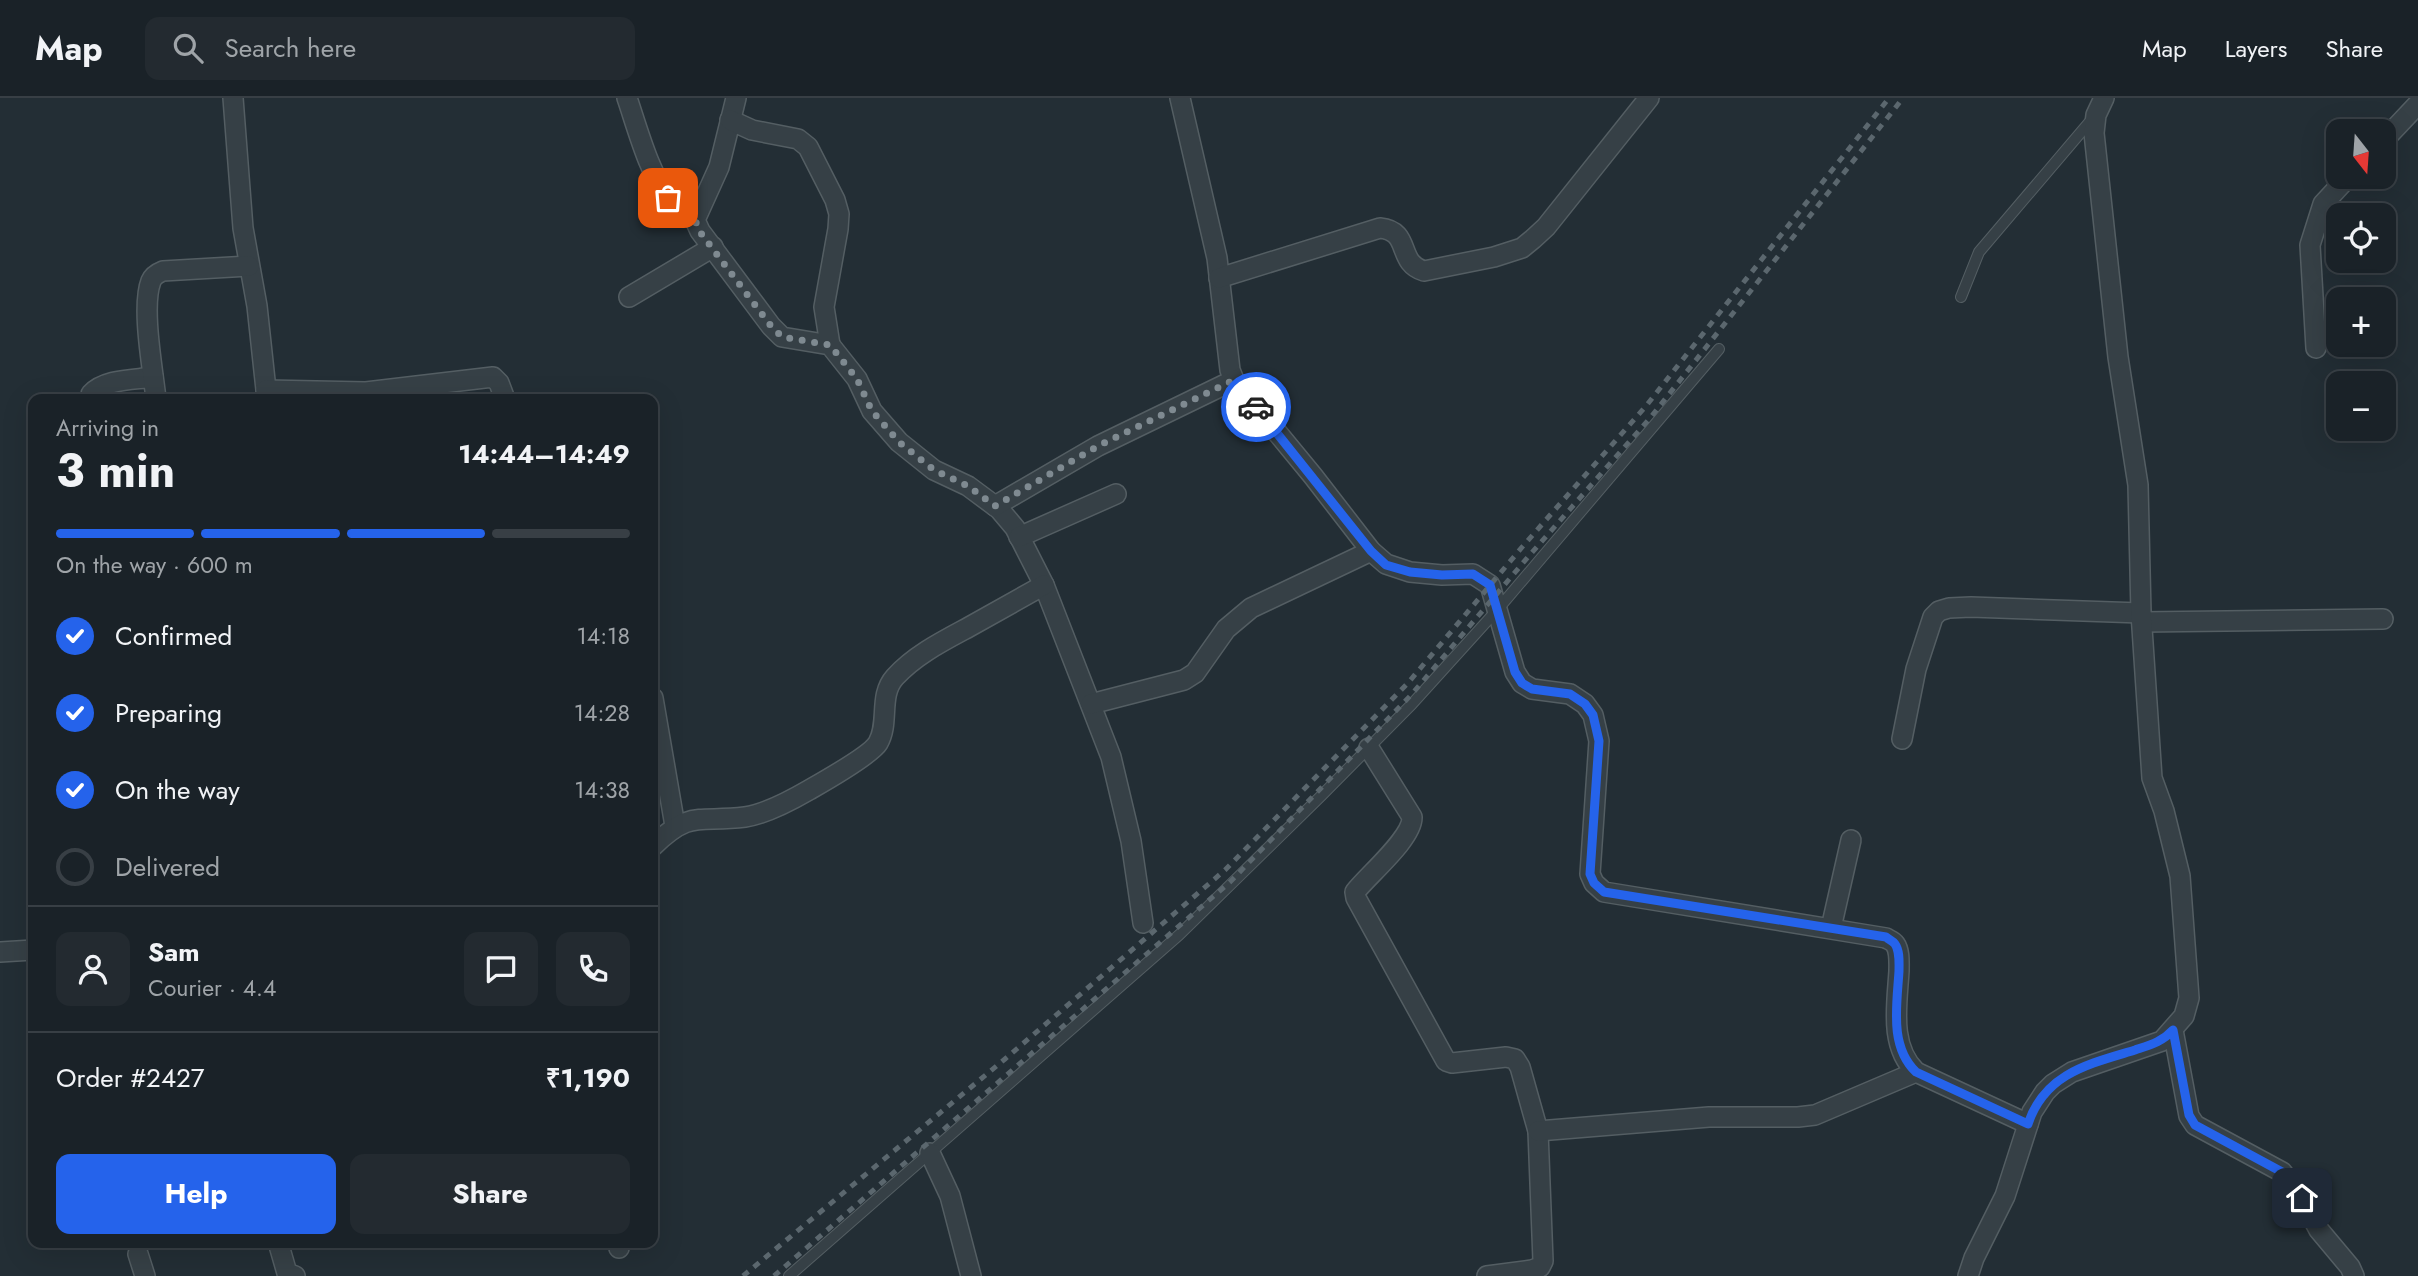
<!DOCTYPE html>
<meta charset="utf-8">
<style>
body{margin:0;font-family:Jost,sans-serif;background:#232a30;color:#f1f3f6;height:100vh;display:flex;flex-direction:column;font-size:26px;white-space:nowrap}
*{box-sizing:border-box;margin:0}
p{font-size:23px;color:#9fa4a8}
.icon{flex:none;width:38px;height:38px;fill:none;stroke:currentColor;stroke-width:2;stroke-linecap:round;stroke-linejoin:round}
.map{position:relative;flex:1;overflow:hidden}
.side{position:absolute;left:28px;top:296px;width:630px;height:854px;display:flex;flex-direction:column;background:#1a2228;border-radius:14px;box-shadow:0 7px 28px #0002,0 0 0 2px #383f45}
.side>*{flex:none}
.needle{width:46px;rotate:163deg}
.tools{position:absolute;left:2326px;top:21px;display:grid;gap:14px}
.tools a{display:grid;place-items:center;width:70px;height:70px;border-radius:14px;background:#1a2228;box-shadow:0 7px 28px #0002,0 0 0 2px #383f45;font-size:35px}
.pin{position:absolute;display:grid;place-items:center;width:60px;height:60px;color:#fff;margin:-30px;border-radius:14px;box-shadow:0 4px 10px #0006}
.courier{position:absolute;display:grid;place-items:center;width:70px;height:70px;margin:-35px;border:5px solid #2563eb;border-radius:50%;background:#fff;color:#222;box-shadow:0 2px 9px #0007}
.head em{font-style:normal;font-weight:700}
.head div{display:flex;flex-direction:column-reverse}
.head{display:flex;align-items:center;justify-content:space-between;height:119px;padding:0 28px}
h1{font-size:46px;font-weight:700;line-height:52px}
.bar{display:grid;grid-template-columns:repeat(4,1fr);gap:10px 7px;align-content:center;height:84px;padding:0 28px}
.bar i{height:9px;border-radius:5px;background:#383f45}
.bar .on{background:#2563eb}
.bar p{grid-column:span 4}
.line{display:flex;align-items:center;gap:18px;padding:0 28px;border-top:2px solid #383f45}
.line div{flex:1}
.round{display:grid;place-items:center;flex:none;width:74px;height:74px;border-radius:14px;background:#232a30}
ol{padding:0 28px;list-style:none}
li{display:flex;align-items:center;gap:21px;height:77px}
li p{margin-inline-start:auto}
li .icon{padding:7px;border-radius:50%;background:#2563eb;color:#fff;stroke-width:4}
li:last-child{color:#9fa4a8}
li i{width:38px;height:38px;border:4px solid #383f45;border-radius:50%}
.cta{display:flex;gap:14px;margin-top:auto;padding:14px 28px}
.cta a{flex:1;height:80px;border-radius:14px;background:#2563eb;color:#fff;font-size:28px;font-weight:700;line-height:80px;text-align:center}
.cta a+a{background:#232a30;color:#f1f3f6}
header{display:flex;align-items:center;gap:42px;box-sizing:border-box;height:98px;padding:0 35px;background:#1a2228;border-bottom:2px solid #383f45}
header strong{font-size:33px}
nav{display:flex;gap:38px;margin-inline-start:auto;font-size:24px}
.search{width:490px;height:63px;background:#232a30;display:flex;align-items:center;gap:18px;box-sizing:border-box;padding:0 24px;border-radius:14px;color:#9fa4a8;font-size:26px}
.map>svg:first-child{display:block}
</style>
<header>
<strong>Map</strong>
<div class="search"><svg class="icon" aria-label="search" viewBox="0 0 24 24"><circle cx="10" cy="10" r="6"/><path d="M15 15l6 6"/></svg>Search here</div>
<nav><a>Map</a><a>Layers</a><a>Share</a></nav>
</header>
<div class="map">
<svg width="2418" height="1178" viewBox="0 0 2418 1178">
<rect width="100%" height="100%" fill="#232e35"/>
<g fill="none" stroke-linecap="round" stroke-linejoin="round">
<defs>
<g id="lane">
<path d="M1961 199 1979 154 2093 20"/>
<path d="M789 1178 1179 837 1321 698 1412 606 1498 511 1719 251"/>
</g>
<g id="street">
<path d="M233 0 243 130 257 208 267 301"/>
<path d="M627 0C637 29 650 79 670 101 677 110 687 116 695 122"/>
<path d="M736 0 719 69 695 122 700 133 771 228 782 239 830 247 857 281 872 313 899 344 934 372 968 388 999 411 1015 430 1044 487 1111 659 1131 743 1143 825"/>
<path d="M1180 0 1217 160 1230 272 1234 282 1313 378 1371 453 1386 466 1410 474 1442 477 1473 476 1490 487 1515 574 1522 585 1532 591 1570 596 1585 606 1593 617 1599 643 1590 776 1594 785 1604 794 1886 840C1889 842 1893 843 1895 846 1900 853 1899 865 1899 873 1897 907 1889 948 1916 974L2028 1026"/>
<path d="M730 22 752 32 798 41 808 49 835 102 839 116 838 131 824 209 830 247"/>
<path d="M2384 42 2418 6"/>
<path d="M1219 180 1380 130C1412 133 1396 165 1424 173L1494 159 1522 150 1533 141 1546 129 1649 0"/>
<path d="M629 199 713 149"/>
<path d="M2316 250 2310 147 2323 106 2348 79"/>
<path d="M266 292 366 294 493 279 499 285 505 301"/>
<path d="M91 301V296C105 281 133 282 153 279"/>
<path d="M156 301C153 272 141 209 151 183 153 178 158 175 163 173L249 168"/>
<path d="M995 408 1098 348 1234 282"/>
<path d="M1019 439 1116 396"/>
<path d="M2142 524 2383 521"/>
<path d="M653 600 675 728"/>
<path d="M1091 606 1184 582 1195 575 1226 531 1251 510 1371 453"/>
<path d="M1902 641 1916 571 1933 519 1939 513 1949 510 1971 509 2141 515"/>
<path d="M1369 650 1412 719C1413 740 1368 777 1355 794L1356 800 1446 963 1452 965 1506 959 1515 961 1520 969 1538 1033 1543 1163 1540 1169 1532 1172 1487 1178"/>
<path d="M653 748C691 711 699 725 745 719 766 716 790 703 809 692 823 684 871 657 878 645 890 624 878 598 895 579 915 557 943 543 969 529 994 515 1019 501 1044 487"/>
<path d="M1831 830 1851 742"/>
<path d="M0 854 33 852"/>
<path d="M2173 932 2189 1018 2195 1027 2282 1074 2302 1100 2319 1132 2350 1169 2354 1178"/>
<path d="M1538 1033 1709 1019H1798L1815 1017 1916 974"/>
<path d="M930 1055 950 1098 971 1178"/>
<path d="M278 1144 287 1175 295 1178"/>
<path d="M619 1144V1150"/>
<path d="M138 1156 145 1178"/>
<path d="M1968 1178 1974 1160 2005 1098 2032 1014 2045 994 2053 986 2072 974 2162 943 2184 918 2189 900 2180 778 2164 713 2152 680 2141 515 2138 387 2118 259 2094 35 2096 17 2104 0"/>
</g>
</defs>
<use href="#lane" stroke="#545e63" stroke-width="12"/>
<use href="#street" stroke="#545e63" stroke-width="22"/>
<use href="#lane" stroke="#364046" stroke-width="10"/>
<use href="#street" stroke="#364046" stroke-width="19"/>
<g stroke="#5b676e" stroke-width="5" stroke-dasharray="7 7" stroke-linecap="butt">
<path d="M743 1178 1005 961 1225 772 1408 585 1523 448 1646 308 1889 0"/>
<path d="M774 1178 1230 784 1412 596 1528 459 1651 319 1903 0"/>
</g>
</g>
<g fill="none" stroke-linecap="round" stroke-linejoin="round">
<path stroke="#7f8a91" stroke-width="7" stroke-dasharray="0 12.6" d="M668 100 695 122 700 134 771 228 782 239 830 247 857 281 872 313 899 344 934 372 968 388 995 408 1098 348 1234 282 1256 309"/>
<path stroke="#2563eb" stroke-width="9" d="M1256 309 1371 453 1386 467 1410 474 1442 477 1473 476 1490 487 1515 574 1522 585 1532 591 1570 596 1585 606 1593 617 1599 643 1590 776 1594 785 1604 794 1886 839C1889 842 1893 843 1895 846 1900 853 1899 865 1899 873 1897 907 1889 948 1916 974L2028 1026C2045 975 2089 966 2135 952 2150 947 2162 944 2173 932L2189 1017 2195 1027 2282 1074 2302 1100"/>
</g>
</svg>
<div class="tools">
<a><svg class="needle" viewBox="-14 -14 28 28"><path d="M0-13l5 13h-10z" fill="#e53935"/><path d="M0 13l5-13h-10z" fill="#9fa4a8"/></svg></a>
<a><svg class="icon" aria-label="locate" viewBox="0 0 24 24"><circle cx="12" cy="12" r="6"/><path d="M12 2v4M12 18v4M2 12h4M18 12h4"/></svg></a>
<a>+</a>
<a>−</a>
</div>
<div class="pin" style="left:668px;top:100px;background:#ea580c"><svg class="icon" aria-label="bag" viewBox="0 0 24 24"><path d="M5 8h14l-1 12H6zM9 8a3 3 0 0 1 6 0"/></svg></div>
<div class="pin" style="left:2302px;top:1100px;background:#1f2937"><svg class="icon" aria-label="home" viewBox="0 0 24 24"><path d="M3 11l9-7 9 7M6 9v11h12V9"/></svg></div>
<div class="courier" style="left:1256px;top:309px"><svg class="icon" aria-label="car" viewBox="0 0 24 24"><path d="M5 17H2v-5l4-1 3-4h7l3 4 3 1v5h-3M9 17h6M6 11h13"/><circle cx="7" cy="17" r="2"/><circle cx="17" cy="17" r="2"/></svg></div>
<section class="side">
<div class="head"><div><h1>3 min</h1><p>Arriving in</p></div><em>14:44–14:49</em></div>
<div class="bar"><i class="on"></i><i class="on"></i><i class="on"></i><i></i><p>On the way · 600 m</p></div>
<ol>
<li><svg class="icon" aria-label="check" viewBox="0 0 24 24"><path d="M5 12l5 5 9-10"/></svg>Confirmed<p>14:18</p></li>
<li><svg class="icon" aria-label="check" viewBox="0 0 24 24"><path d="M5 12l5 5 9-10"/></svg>Preparing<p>14:28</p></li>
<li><svg class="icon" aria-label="check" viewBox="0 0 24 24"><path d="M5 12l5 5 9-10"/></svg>On the way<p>14:38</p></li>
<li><i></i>Delivered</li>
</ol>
<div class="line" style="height:126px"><a class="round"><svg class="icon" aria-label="person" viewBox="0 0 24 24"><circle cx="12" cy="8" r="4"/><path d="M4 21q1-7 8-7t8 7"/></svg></a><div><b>Sam</b><p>Courier · 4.4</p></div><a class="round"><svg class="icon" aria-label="chat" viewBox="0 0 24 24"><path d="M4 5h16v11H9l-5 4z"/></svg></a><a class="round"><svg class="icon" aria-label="phone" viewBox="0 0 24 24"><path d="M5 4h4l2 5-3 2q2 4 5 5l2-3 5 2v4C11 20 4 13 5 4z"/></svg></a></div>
<div class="line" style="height:91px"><div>Order #2427</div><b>₹1,190</b></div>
<div class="cta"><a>Help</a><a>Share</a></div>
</section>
</div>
